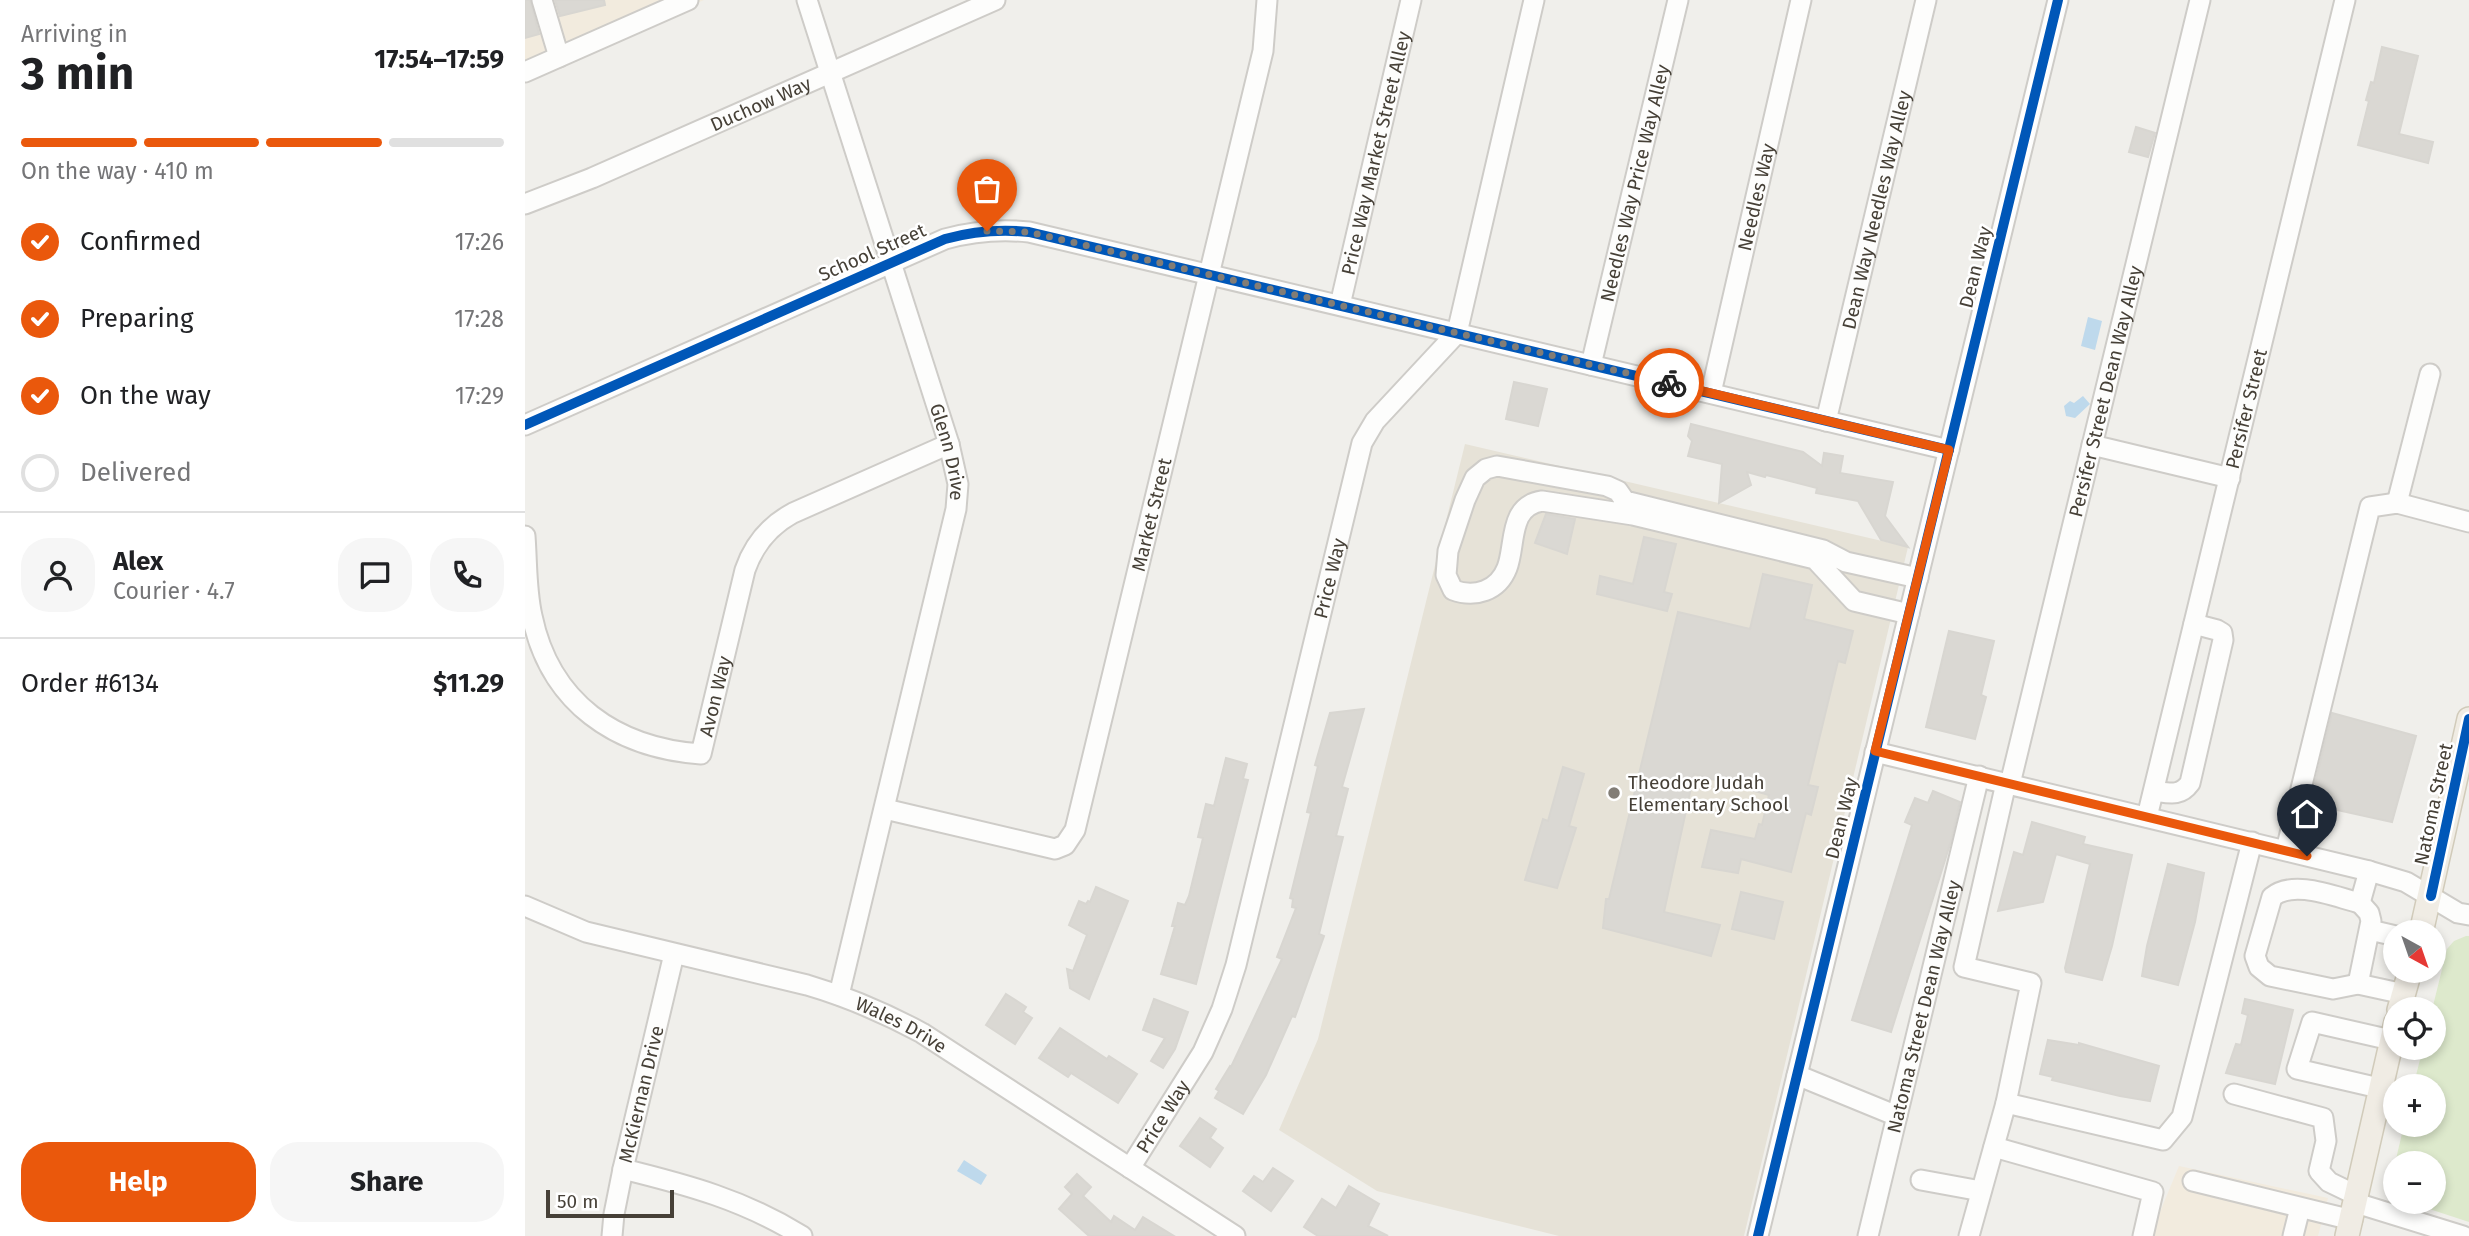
<!DOCTYPE html>
<meta charset="utf-8">
<style>
body{margin:0;font-family:"Fira Sans",sans-serif;background:#f6f6f6;color:#202124;height:100vh;display:flex;flex-direction:column;font-size:26px;white-space:nowrap}
*{box-sizing:border-box;margin:0}
p{font-size:23px;color:#757577}
.icon{flex:none;width:38px;height:38px;fill:none;stroke:currentColor;stroke-width:2;stroke-linecap:round;stroke-linejoin:round}
.map{position:relative;flex:1;overflow:hidden}
.sheet{display:flex;flex-direction:column;background:#fff;width:525px}
.sheet>*{flex:none}
.needle{width:46px;rotate:140deg}
.tools{position:absolute;left:1858px;top:920px;display:grid;gap:14px}
.tools a{display:grid;place-items:center;width:63px;height:63px;border-radius:50%;background:#fff;box-shadow:0 4px 10px #0003;font-size:35px}
.scale{position:absolute;left:21px;bottom:18px;width:128px;box-sizing:border-box;padding-left:7px;border:4px solid #464037;border-top:0;font-size:19px;line-height:24px;white-space:nowrap;color:#464037;-webkit-text-stroke:5px #fff;paint-order:stroke}
.pin{position:absolute;display:grid;place-items:center;width:60px;height:60px;color:#fff;margin:-72px -30px;border-radius:50% 50% 50% 0;rotate:-45deg;box-shadow:0 0 7px #0007}
.pin .icon{rotate:45deg}
.courier{position:absolute;display:grid;place-items:center;width:70px;height:70px;margin:-35px;border:5px solid #ea580c;border-radius:50%;background:#fff;color:#222;box-shadow:0 2px 9px #0007}
.head em{font-style:normal;font-weight:700}
.head div{display:flex;flex-direction:column-reverse}
.head{display:flex;align-items:center;justify-content:space-between;height:119px;padding:0 21px}
h1{font-size:46px;font-weight:700;line-height:52px}
.bar{display:grid;grid-template-columns:repeat(4,1fr);gap:10px 7px;align-content:center;height:84px;padding:0 21px}
.bar i{height:9px;border-radius:5px;background:#e0e0e0}
.bar .on{background:#ea580c}
.bar p{grid-column:span 4}
.line{display:flex;align-items:center;gap:18px;padding:0 21px;border-top:2px solid #e0e0e0}
.line div{flex:1}
.round{display:grid;place-items:center;flex:none;width:74px;height:74px;border-radius:28px;background:#f6f6f6}
ol{padding:0 21px;list-style:none}
li{display:flex;align-items:center;gap:21px;height:77px}
li p{margin-inline-start:auto}
li .icon{padding:7px;border-radius:50%;background:#ea580c;color:#fff;stroke-width:4}
li:last-child{color:#757577}
li i{width:38px;height:38px;border:4px solid #e0e0e0;border-radius:50%}
.action{display:flex;gap:14px;margin-top:auto;padding:14px 21px}
.action a{flex:1;height:80px;border-radius:28px;background:#ea580c;color:#fff;font-size:28px;font-weight:700;line-height:80px;text-align:center}
.action a+a{background:#f6f6f6;color:#202124}
main{display:flex;flex:1;min-height:0}
.map>svg:first-child{display:block}
</style>
<main>
<section class="sheet">
<div class="head"><div><h1>3 min</h1><p>Arriving in</p></div><em>17:54–17:59</em></div>
<div class="bar"><i class="on"></i><i class="on"></i><i class="on"></i><i></i><p>On the way · 410 m</p></div>
<ol>
<li><svg class="icon" aria-label="check" viewBox="0 0 24 24"><path d="M5 12l5 5 9-10"/></svg>Confirmed<p>17:26</p></li>
<li><svg class="icon" aria-label="check" viewBox="0 0 24 24"><path d="M5 12l5 5 9-10"/></svg>Preparing<p>17:28</p></li>
<li><svg class="icon" aria-label="check" viewBox="0 0 24 24"><path d="M5 12l5 5 9-10"/></svg>On the way<p>17:29</p></li>
<li><i></i>Delivered</li>
</ol>
<div class="line" style="height:126px"><a class="round"><svg class="icon" aria-label="person" viewBox="0 0 24 24"><circle cx="12" cy="8" r="4"/><path d="M4 21q1-7 8-7t8 7"/></svg></a><div><b>Alex</b><p>Courier · 4.7</p></div><a class="round"><svg class="icon" aria-label="chat" viewBox="0 0 24 24"><path d="M4 5h16v11H9l-5 4z"/></svg></a><a class="round"><svg class="icon" aria-label="phone" viewBox="0 0 24 24"><path d="M5 4h4l2 5-3 2q2 4 5 5l2-3 5 2v4C11 20 4 13 5 4z"/></svg></a></div>
<div class="line" style="height:91px"><div>Order #6134</div><b>$11.29</b></div>
<div class="action"><a>Help</a><a>Share</a></div>
</section>
<div class="map">
<svg width="1944" height="1236" viewBox="0 0 1944 1236">
<rect width="100%" height="100%" fill="#f0efeb"/>
<g fill="#f2ebde">
<path d="M0 0H179L0 80Z"/>
<path d="M1654 1166 1803 1198 1793 1236H1625Z"/>
</g>
<path fill="#e6e2d7" d="M940 444 1383 547 1219 1236H1034L852 1191 754 1130 793 1039Z"/>
<path fill="#dde9cc" d="M1941 936H1944V1222L1883 1202H1909V1164H1871V1191L1864 1189 1879 1125H1909V1087H1888L1898 1048H1909V1010H1907L1922 949 1929 941Z"/>
<g fill="#bed9ec">
<path d="M1563 317 1577 321 1570 350 1556 346Z"/>
<path d="M1558 396 1565 404 1550 418 1541 416 1539 406 1545 401 1549 403Z"/>
<path d="M439 1160 462 1175 456 1185 432 1171Z"/>
</g>
<g fill="#dad8d3" stroke="#d8d6d1" stroke-width="2">
<path d="M0 0H5L14 34 0 38Z"/>
<path d="M30 0H79L80 5 35 16Z"/>
<path d="M1857 47 1893 56 1874 134 1908 142 1903 163 1833 145 1844 101 1841 100 1846 82 1849 83Z"/>
<path d="M1611 127 1630 133 1623 157 1604 152Z"/>
<path d="M989 382 1022 389 1013 426 981 419Z"/>
<path d="M1166 424 1278 452 1297 466 1299 453 1318 456 1315 473 1368 482 1360 516 1383 547 1356 540 1333 501 1291 493 1292 488 1241 475 1240 477 1222 472 1226 485 1194 503 1197 464 1163 456 1167 441 1163 436Z"/>
<path d="M1021 514 1050 519 1042 554 1010 543Z"/>
<path d="M1119 537 1151 544 1139 592 1147 594 1142 611 1072 594 1075 576 1108 584Z"/>
<path d="M1238 574 1287 585 1279 619 1328 631 1320 663 1313 661 1283 785 1293 787 1286 815 1281 813 1266 872 1216 859 1213 873 1177 867 1186 830 1230 839 1234 824 1237 825 1244 795 1169 774 1139 912 1195 925 1186 956 1078 928 1081 899H1084L1153 612 1225 629Z"/>
<path d="M1424 631 1469 641 1456 695 1461 697 1450 739 1401 727Z"/>
<path d="M839 709 817 787 823 789 811 836 818 837 794 934 799 936 770 1017 767 1016 741 1075 718 1114 690 1098 694 1091 691 1089 705 1066 706 1067 757 959 752 957 771 908 767 907 768 899 765 898 786 813 782 812 793 766 790 765 805 713Z"/>
<path d="M1807 713 1891 736 1867 822 1785 804Z"/>
<path d="M701 758 722 764 718 779 723 780 671 984 636 974 650 926H647L653 903 660 905 664 896 678 838 673 837 681 804 689 806Z"/>
<path d="M1038 767 1059 774 1044 826 1051 828 1032 888 1000 880 1018 819 1023 821Z"/>
<path d="M1408 791 1435 802 1426 841 1366 1032 1327 1020 1387 825 1380 822 1390 798 1403 803Z"/>
<path d="M1507 822 1560 837 1558 844 1607 855 1587 946 1577 980 1541 972 1540 968 1565 864 1531 854 1518 902 1473 911 1489 852 1498 855Z"/>
<path d="M1643 864 1679 873 1670 922 1653 985 1617 976 1622 946Z"/>
<path d="M571 887 603 901 564 999 545 988 542 969 548 971 562 935 544 925 554 901 561 904 563 901 565 902Z"/>
<path d="M1216 892 1258 902 1249 939 1207 929Z"/>
<path d="M481 994 501 1007 498 1012 507 1018 490 1044 461 1025Z"/>
<path d="M629 999 663 1012 650 1049 638 1068 626 1061 640 1038 618 1030Z"/>
<path d="M1720 999 1768 1010 1750 1084 1701 1073 1711 1044 1716 1045 1723 1015 1717 1013Z"/>
<path d="M535 1028 582 1059 584 1056 612 1074 593 1103 546 1073 543 1077 514 1058Z"/>
<path d="M1523 1040 1554 1045V1043L1634 1066 1625 1101 1595 1096 1527 1080 1528 1077 1515 1074Z"/>
<path d="M675 1118 691 1129 685 1138 698 1148 685 1167 655 1146Z"/>
<path d="M748 1168 768 1181 746 1211 718 1191 729 1176 738 1182Z"/>
<path d="M552 1174 566 1187 558 1196 586 1222 589 1216 610 1230 618 1217 649 1236H564L534 1209 547 1194 540 1187Z"/>
<path d="M824 1186 854 1204 843 1226 863 1236H793L779 1227 797 1199 811 1208Z"/>
</g>
<g fill="none" stroke-linecap="round" stroke-linejoin="round">
<defs>
<g id="minor">
<path d="M17 0 34 57"/>
<path id="s1" d="M282 0 424 444 433 484 431 509 314 995"/>
<path d="M0 72 163 0"/>
<path id="s2" d="M0 204 67 178 470 0"/>
<path id="s3" d="M815 305 886 0"/>
<path id="s4" d="M1066 365 1153 0"/>
<path id="s5" d="M1186 393 1276 0"/>
<path id="s6" d="M1301 421 1401 0"/>
<path d="M0 425 420 239C449 231 475 229 504 232L1424 450"/>
<path d="M1567 445 1705 478"/>
<path d="M1872 503 1905 374"/>
<path id="s7" d="M0 536C2 562 1 590 7 616 25 703 91 748 176 754L220 570C229 544 244 526 268 513L424 444"/>
<path d="M1384 614 1329 601 1290 559 1108 515 1017 501C983 506 991 545 982 568 973 591 950 598 928 590L921 575 923 551 940 500 950 478 961 469 972 466 1082 486 1093 491 1100 501 1298 550 1321 562 1393 578"/>
<path d="M1350 752 1844 871 1881 882 1933 913 1944 915"/>
<path d="M1481 783 1439 967 1506 983 1481 1103 1638 1140 1657 1117 1727 842"/>
<path id="s8" d="M1485 784 1675 0"/>
<path d="M1629 791C1644 793 1655 797 1665 783L1698 640 1697 633 1692 630 1669 624"/>
<path id="s9" d="M360 809 530 849 540 845 550 830 738 51 742 0"/>
<path id="s10" d="M1622 817 1820 0"/>
<path d="M1761 850 1845 507 1872 503 1944 522"/>
<path d="M1844 871 1835 903C1810 897 1769 879 1747 897L1730 956 1734 967 1745 976 1808 989 1833 984 1879 994"/>
<path id="s11" d="M0 906 61 932 282 985C323 997 360 1013 397 1033L710 1236"/>
<path d="M1845 930 1871 936"/>
<path d="M1833 984 1846 921 1844 913 1835 903"/>
<path d="M1272 1075 1372 1116"/>
<path d="M1854 1088 1772 1069 1787 1022 1866 1040"/>
<path d="M1709 1094 1798 1118 1801 1141 1794 1171 1804 1182 1833 1196"/>
<path d="M1469 1147 1628 1192 1618 1236"/>
<path id="s12" d="M605 1168 678 1052 697 1009 711 965 837 443 850 421 932 333 1009 0"/>
<path d="M98 1169C163 1185 219 1200 277 1236"/>
<path d="M1396 1180 1456 1191"/>
<path d="M1668 1181 1827 1220"/>
<path d="M1831 1203 1938 1236"/>
<path id="s13" d="M87 1236 89 1214 98 1169 149 954"/>
<path d="M1233 1236 1533 0"/>
<path id="s14" d="M1343 1236 1454 776"/>
<path d="M1444 1236 1481 1103"/>
<path d="M1768 1236 1775 1208"/>
</g>
<g id="major">
<path d="M1896 933 1944 719"/>
<path d="M1874 1010 1885 971"/>
<path d="M1822 1236 1871 1022"/>
</g>
</defs>
<use href="#minor" stroke="#ceccc8" stroke-width="23"/>
<use href="#major" stroke="#d1cbba" stroke-width="26"/>
<use href="#minor" stroke="#fdfdfc" stroke-width="19"/>
<use href="#major" stroke="#f0ece4" stroke-width="23"/>
<defs>
<g id="cycleway">
<path d="M0 425 420 239C449 231 475 229 504 232L1424 450"/>
<path d="M1906 896 1944 719"/>
<path d="M1233 1236 1533 0"/>
</g>
</defs>
<use href="#cycleway" stroke="#fff" stroke-width="15"/>
<use href="#cycleway" stroke="#0057b8" stroke-width="10"/>
</g>
<g fill="none" stroke-linecap="round" stroke-linejoin="round">
<path stroke="#827d76" stroke-width="7" stroke-dasharray="0 12.6" d="M462 231 504 232 1144 383"/>
<path stroke="#ea580c" stroke-width="9" d="M1144 383 1424 450 1350 751 1782 856"/>
</g>
<circle fill="#827d76" stroke="#fff" stroke-width="2.5" cx="1089" cy="793" r="7"/>
<g text-anchor="middle" stroke-width="5" stroke-linejoin="round" paint-order="stroke">
<g font-size="19" fill="#464037" stroke="#fff">
<text dy="7" stroke="none"><textPath href="#s2" startOffset="256">Duchow Way</textPath></text>
<text dy="7" stroke="none"><textPath href="#s3" startOffset="156">Price Way Market Street Alley</textPath></text>
<text dy="7" stroke="none"><textPath href="#s4" startOffset="187">Needles Way Price Way Alley</textPath></text>
<text dy="7" stroke="none"><textPath href="#s5" startOffset="201">Needles Way</textPath></text>
<text dy="7" stroke="none"><textPath href="#s6" startOffset="217">Dean Way Needles Way Alley</textPath></text>
<text transform="translate(347 252) rotate(-24)" y="7">School Street</text>
<text transform="translate(1450 267) rotate(-76)" y="7">Dean Way</text>
<text dy="7" stroke="none"><textPath href="#s8" startOffset="404">Persifer Street Dean Way Alley</textPath></text>
<text dy="7" stroke="none"><textPath href="#s10" startOffset="420">Persifer Street</textPath></text>
<text dy="7" stroke="none"><textPath href="#s1" startOffset="474">Glenn Drive</textPath></text>
<text dy="7" stroke="none"><textPath href="#s9" startOffset="528">Market Street</textPath></text>
<text dy="7" stroke="none"><textPath href="#s12" startOffset="628">Price Way</textPath></text>
<text dy="7" stroke="none"><textPath href="#s7" startOffset="376">Avon Way</textPath></text>
<text transform="translate(1908 804) rotate(-78)" y="7">Natoma Street</text>
<text transform="translate(1316 818) rotate(-76)" y="7">Dean Way</text>
<text dy="7" stroke="none"><textPath href="#s14" startOffset="236">Natoma Street Dean Way Alley</textPath></text>
<text dy="7" stroke="none"><textPath href="#s11" startOffset="396">Wales Drive</textPath></text>
<text dy="7" stroke="none"><textPath href="#s13" startOffset="145">McKiernan Drive</textPath></text>
<text dy="7" stroke="none"><textPath href="#s12" startOffset="61">Price Way</textPath></text>
</g>
<g font-size="19" fill="#464037" stroke="#fff" text-anchor="start">
<text x="1103" y="789">Theodore Judah<tspan x="1103" dy="22">Elementary School</tspan></text>
</g>
</g>
</svg>
<div class="tools">
<a><svg class="needle" viewBox="-14 -14 28 28"><path d="M0-13l5 13h-10z" fill="#e53935"/><path d="M0 13l5-13h-10z" fill="#757577"/></svg></a>
<a><svg class="icon" aria-label="locate" viewBox="0 0 24 24"><circle cx="12" cy="12" r="6"/><path d="M12 2v4M12 18v4M2 12h4M18 12h4"/></svg></a>
<a>+</a>
<a>−</a>
</div>
<div class="scale">50 m</div>
<div class="pin" style="left:462px;top:231px;background:#ea580c"><svg class="icon" aria-label="bag" viewBox="0 0 24 24"><path d="M5 8h14l-1 12H6zM9 8a3 3 0 0 1 6 0"/></svg></div>
<div class="pin" style="left:1782px;top:856px;background:#1f2937"><svg class="icon" aria-label="home" viewBox="0 0 24 24"><path d="M3 11l9-7 9 7M6 9v11h12V9"/></svg></div>
<div class="courier" style="left:1144px;top:383px"><svg class="icon" aria-label="bike" viewBox="0 0 24 24"><circle cx="6" cy="16" r="4"/><circle cx="18" cy="16" r="4"/><path d="M6 16l4-8h5l3 8M10 8l3 8H6M13 5h3"/></svg></div>
</div>
</main>
